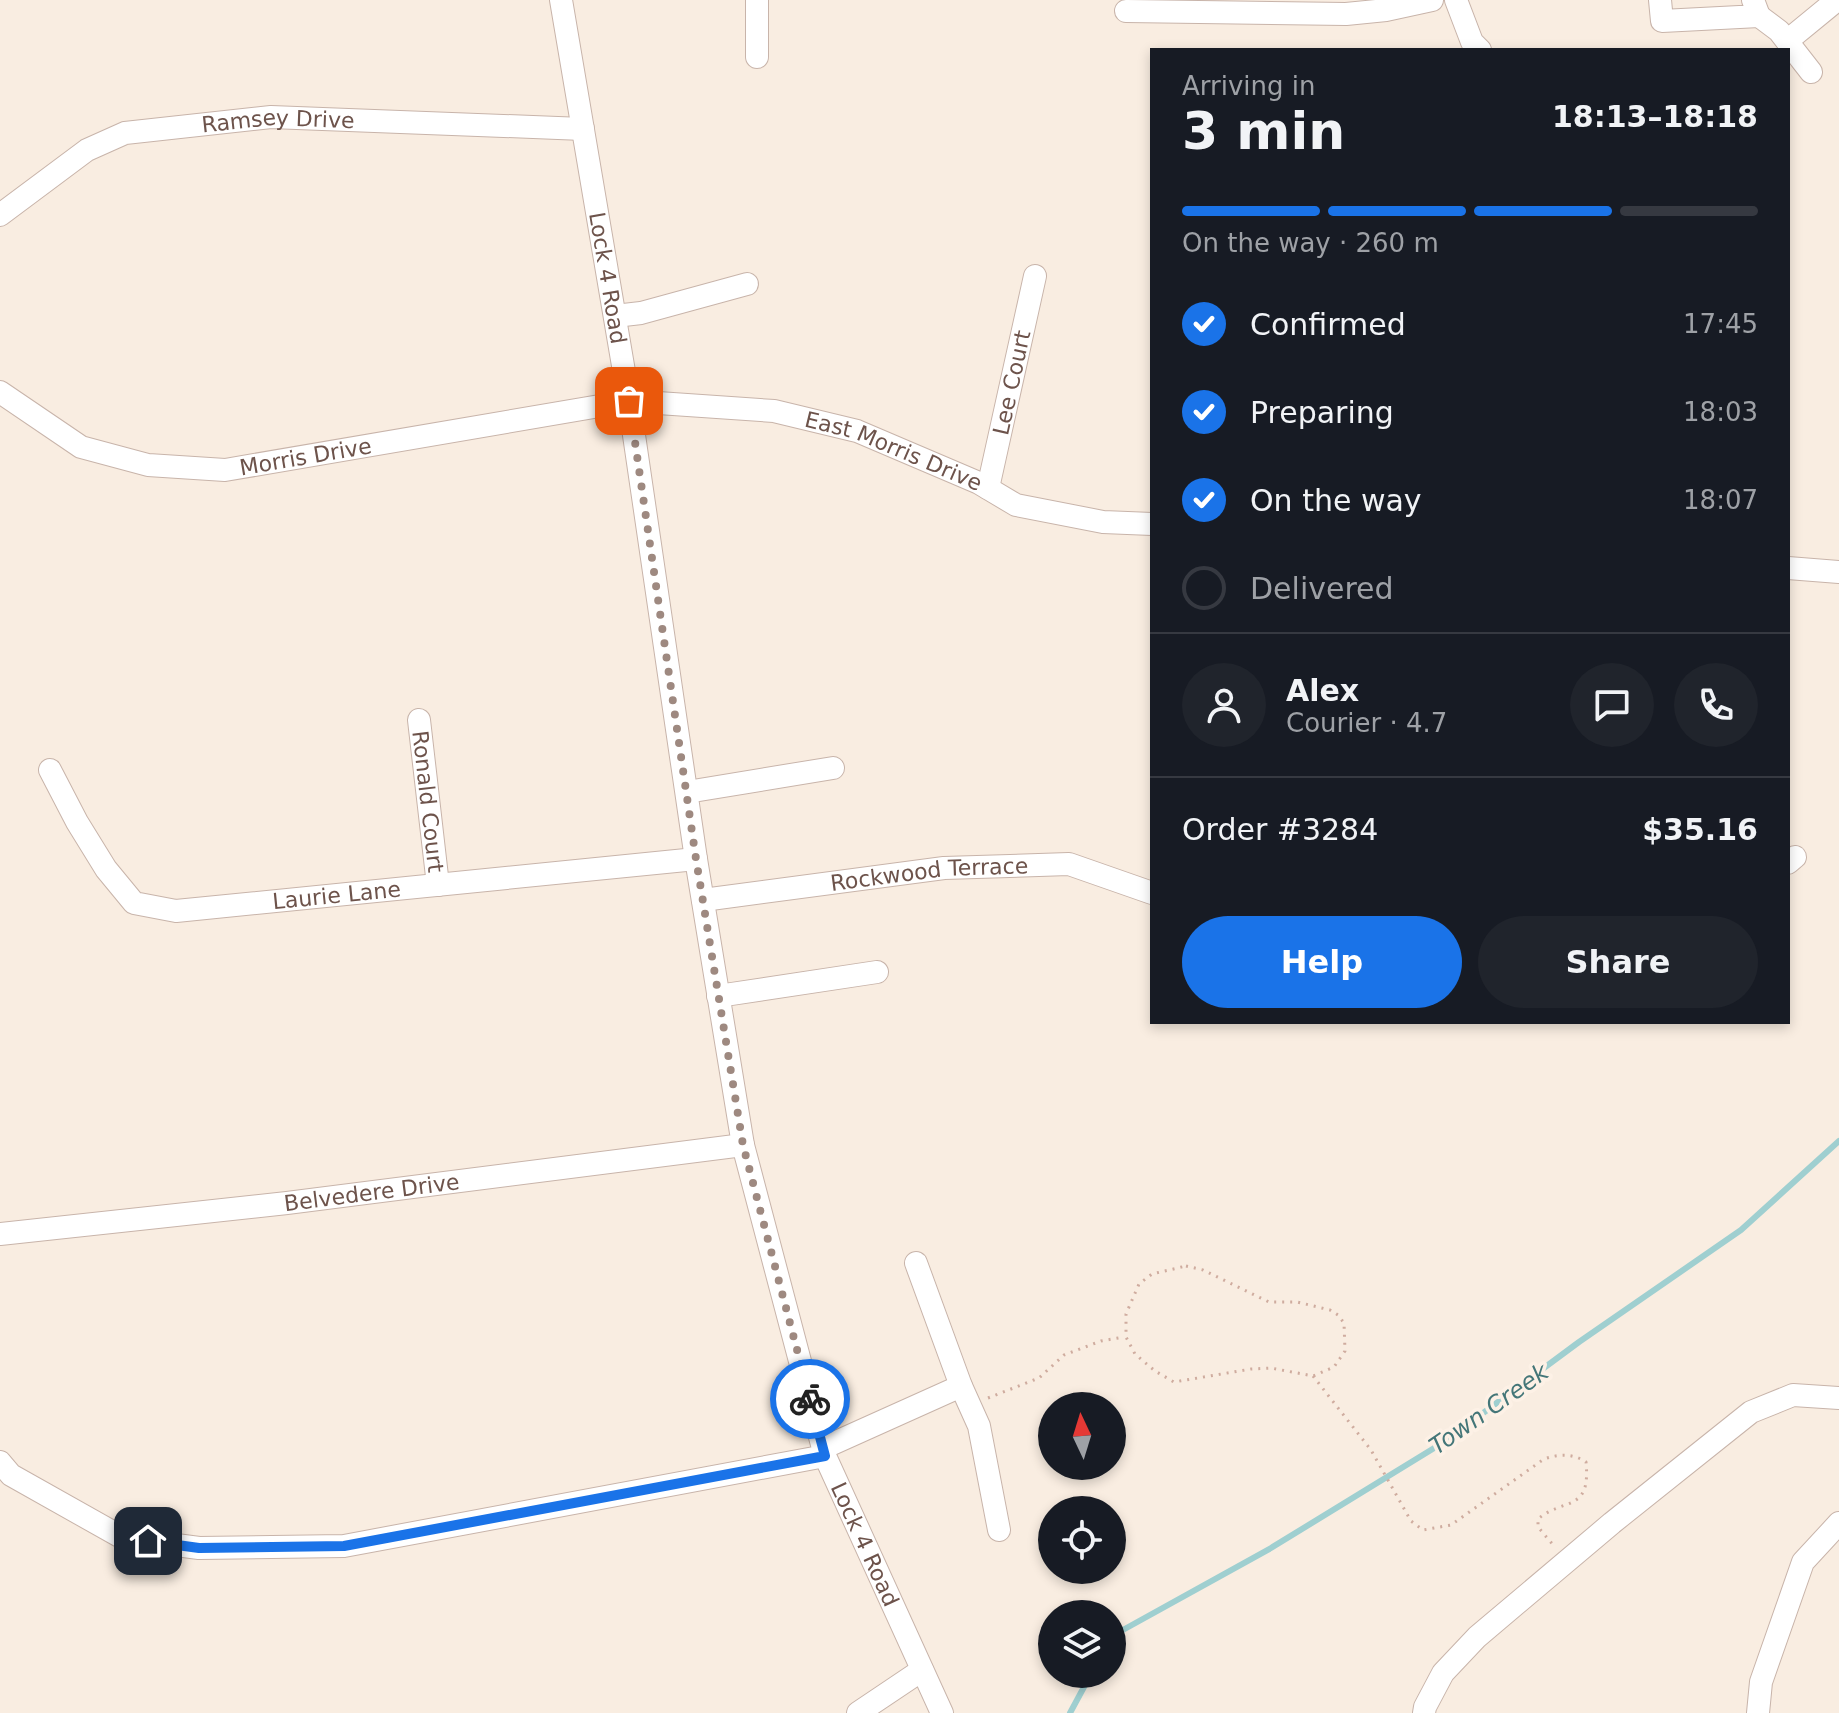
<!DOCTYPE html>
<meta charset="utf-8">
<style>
body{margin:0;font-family:"DejaVu Sans",sans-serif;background:#20242c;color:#f1f3f6;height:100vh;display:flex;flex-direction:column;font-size:30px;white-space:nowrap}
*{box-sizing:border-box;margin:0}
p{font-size:26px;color:#9ea1a6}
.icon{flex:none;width:44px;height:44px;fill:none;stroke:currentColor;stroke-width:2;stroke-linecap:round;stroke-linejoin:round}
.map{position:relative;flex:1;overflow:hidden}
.sheet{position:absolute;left:1150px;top:48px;width:640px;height:976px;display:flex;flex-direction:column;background:#171b24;border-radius:0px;box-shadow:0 4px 12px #0003}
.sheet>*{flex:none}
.needle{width:52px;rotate:356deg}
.buttons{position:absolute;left:1038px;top:1392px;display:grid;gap:16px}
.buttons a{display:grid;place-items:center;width:88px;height:88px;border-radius:50%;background:#171b24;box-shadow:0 4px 12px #0003;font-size:40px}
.pin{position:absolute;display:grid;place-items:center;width:68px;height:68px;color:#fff;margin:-34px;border-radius:16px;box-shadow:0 4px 12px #0006}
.courier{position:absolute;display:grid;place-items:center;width:80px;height:80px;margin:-40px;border:6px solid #1a73e8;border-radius:50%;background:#fff;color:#222;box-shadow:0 2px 10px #0007}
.overview em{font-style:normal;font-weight:700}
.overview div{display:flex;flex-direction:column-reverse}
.overview{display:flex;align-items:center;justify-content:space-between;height:136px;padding:0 32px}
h1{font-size:52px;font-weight:700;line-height:60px}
.bar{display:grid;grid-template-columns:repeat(4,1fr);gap:12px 8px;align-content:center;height:96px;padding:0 32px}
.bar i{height:10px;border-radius:6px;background:#363941}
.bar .selected{background:#1a73e8}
.bar p{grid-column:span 4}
.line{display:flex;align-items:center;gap:20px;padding:0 32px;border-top:2px solid #363941}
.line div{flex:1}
.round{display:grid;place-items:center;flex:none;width:84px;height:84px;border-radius:42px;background:#20242c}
ol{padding:0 32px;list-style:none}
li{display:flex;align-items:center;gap:24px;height:88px}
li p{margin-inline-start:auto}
li .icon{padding:8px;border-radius:50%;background:#1a73e8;color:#fff;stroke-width:4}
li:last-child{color:#9ea1a6}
li i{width:44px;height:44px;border:4px solid #363941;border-radius:50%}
.cta{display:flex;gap:16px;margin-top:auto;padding:16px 32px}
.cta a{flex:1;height:92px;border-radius:48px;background:#1a73e8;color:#fff;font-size:32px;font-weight:700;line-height:92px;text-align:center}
.cta a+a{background:#20242c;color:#f1f3f6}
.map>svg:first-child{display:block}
</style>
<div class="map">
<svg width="1839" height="1713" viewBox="0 0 1839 1713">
<rect width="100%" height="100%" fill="#f9ede1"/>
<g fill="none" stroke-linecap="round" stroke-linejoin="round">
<g stroke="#9fcfd0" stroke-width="6">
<path d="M1112 1636 1271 1548 1444 1442 1579 1342 1741 1230 1839 1141"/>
<path d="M1070 1713 1091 1674"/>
</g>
<defs>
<g id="minor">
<path id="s1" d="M561 0 629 401 696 859 743 1145 825 1456 942 1713"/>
<path d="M757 0V57"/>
<path d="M1456 0 1472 42 1480 50"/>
<path d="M1660 0 1662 21 1759 16 1753 0"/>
<path d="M1126 11 1346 14 1386 10 1432 0"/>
<path d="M1759 16 1779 31 1811 72"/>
<path d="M1787 41 1837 0"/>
<path id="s2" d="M0 215 87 150 125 133 271 117 583 129"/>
<path d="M615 316 641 313 747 284"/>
<path id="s3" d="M0 392 81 447 148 465 225 470 629 401 774 411 857 431 979 483 1016 505 1103 522 1152 524"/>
<path id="s4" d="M988 488 1035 276"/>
<path d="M1788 568 1839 572"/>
<path id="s5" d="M419 720 438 885"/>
<path id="s6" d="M50 770 77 822 106 869 134 903 176 911 696 859"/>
<path d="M687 792 833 768"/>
<path d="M1788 863 1795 857"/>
<path id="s7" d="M703 900 944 868 1069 864 1152 893"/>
<path d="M718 996 877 972"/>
<path id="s8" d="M0 1234 287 1203 743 1145"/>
<path d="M916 1263 961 1386 979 1426 999 1530"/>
<path d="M823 1448 961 1386"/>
<path d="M0 1462 11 1475 123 1538 199 1548 344 1546 825 1456"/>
<path d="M858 1713 922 1670"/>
<path d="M1424 1713 1425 1707 1443 1673 1477 1637 1612 1523 1751 1412 1793 1395 1839 1398"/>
<path d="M1758 1713 1761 1682 1803 1562 1839 1523"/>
</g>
</defs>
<use href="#minor" stroke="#c8b4aa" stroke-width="24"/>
<g stroke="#cfac9f" stroke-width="3" stroke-dasharray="2 6" stroke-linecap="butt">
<path d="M1186 1266 1203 1270 1269 1302H1297L1330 1310 1338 1315 1344 1323 1345 1351 1334 1367 1313 1376 1271 1368 1251 1369 1174 1382 1155 1371 1135 1354 1126 1337V1314L1139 1284 1152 1274Z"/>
<path d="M1313 1376 1371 1450 1411 1521 1423 1530 1451 1525 1544 1459C1559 1454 1572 1453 1586 1462 1591 1513 1564 1497 1538 1519V1527L1554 1546"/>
<path d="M988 1398 1039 1378 1064 1355 1101 1341 1124 1337"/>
</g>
<use href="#minor" stroke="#fff" stroke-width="22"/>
</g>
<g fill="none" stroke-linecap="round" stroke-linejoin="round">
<path stroke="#9e8980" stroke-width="8" stroke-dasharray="0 14.4" d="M629 401 696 859 743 1145 810 1399"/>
<path stroke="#1a73e8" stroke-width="10" d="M148 1541 199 1548 344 1546 825 1456 810 1399"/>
</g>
<g text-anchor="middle" stroke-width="7" stroke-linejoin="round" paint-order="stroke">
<g font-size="22" fill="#6d534b" stroke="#fdf1e6">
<text dy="8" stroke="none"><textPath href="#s2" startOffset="304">Ramsey Drive</textPath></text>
<text dy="8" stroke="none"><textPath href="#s1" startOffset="282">Lock 4 Road</textPath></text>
<text dy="8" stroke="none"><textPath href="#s4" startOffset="108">Lee Court</textPath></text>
<text dy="8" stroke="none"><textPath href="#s3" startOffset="926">East Morris Drive</textPath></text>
<text dy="8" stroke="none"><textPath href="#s3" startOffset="326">Morris Drive</textPath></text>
<text dy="8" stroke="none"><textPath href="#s5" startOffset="82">Ronald Court</textPath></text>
<text dy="8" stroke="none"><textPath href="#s7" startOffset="228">Rockwood Terrace</textPath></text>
<text dy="8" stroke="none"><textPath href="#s6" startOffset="362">Laurie Lane</textPath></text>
<text dy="8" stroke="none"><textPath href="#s8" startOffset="374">Belvedere Drive</textPath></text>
<text dy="8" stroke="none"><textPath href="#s1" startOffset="1578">Lock 4 Road</textPath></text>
</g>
<g font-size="24" font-style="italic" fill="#447678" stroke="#fdf1e6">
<text transform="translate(1489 1409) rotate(-35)" y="8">Town Creek</text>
</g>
</g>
</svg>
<div class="buttons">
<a><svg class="needle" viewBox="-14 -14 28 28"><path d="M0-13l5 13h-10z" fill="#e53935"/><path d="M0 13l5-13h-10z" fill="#9ea1a6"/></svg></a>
<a><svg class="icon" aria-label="locate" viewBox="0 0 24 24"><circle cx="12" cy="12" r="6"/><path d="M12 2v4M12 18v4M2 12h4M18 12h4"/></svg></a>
<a><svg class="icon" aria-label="layers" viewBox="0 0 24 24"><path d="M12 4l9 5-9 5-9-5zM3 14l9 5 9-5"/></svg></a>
</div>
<div class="pin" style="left:629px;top:401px;background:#ea580c"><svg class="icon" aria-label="bag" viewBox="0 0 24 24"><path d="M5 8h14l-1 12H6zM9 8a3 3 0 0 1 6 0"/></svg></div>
<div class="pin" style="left:148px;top:1541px;background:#1f2937"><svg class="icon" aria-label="home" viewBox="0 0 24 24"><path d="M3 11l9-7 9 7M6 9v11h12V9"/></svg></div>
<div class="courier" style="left:810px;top:1399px"><svg class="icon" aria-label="bike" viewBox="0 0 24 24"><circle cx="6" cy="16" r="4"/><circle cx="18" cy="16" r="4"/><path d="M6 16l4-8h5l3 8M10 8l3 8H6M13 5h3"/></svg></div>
<section class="sheet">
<div class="overview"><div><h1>3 min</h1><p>Arriving in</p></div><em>18:13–18:18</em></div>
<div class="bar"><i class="selected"></i><i class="selected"></i><i class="selected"></i><i></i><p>On the way · 260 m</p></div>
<ol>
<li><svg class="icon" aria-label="check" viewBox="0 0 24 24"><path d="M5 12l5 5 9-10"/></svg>Confirmed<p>17:45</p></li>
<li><svg class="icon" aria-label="check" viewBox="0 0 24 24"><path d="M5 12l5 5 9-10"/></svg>Preparing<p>18:03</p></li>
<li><svg class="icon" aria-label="check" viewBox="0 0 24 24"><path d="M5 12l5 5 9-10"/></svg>On the way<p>18:07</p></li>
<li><i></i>Delivered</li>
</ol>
<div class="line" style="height:144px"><a class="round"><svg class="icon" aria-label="person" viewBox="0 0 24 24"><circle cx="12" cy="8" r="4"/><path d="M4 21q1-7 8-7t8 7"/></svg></a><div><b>Alex</b><p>Courier · 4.7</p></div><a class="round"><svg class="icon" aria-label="chat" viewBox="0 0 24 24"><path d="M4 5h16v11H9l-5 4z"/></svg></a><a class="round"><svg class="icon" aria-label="phone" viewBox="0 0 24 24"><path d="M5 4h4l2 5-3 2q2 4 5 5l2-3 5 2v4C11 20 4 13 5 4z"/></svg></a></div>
<div class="line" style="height:104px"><div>Order #3284</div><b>$35.16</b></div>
<div class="cta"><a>Help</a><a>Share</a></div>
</section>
</div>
